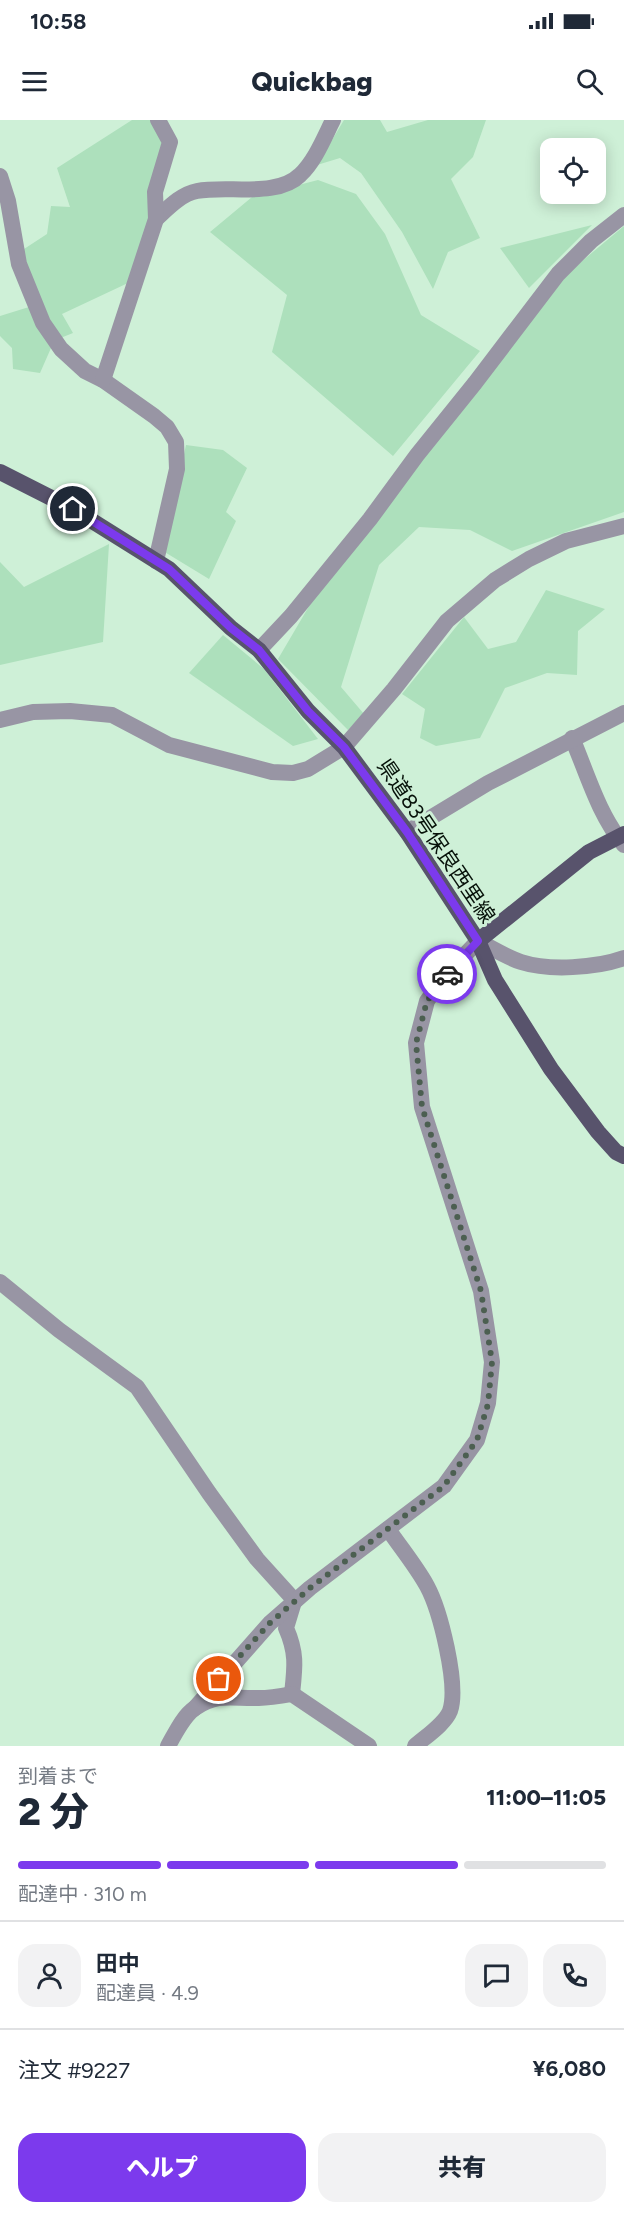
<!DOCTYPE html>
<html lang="ja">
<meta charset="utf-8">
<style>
body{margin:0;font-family:Figtree,"Noto Sans JP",sans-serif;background:#f2f2f3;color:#1f2937;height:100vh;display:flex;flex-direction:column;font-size:22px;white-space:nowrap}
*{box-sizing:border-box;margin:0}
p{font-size:20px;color:#747a83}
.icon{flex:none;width:33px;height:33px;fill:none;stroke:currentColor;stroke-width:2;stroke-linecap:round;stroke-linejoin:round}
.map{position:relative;height:1626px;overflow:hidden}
.details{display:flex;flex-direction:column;background:#fff;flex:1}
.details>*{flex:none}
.controls{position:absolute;left:540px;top:18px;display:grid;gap:12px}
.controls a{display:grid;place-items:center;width:66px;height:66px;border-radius:12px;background:#fff;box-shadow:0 3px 15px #0003;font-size:30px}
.pin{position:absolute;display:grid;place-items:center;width:51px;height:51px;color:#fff;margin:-26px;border:3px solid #fff;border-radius:50%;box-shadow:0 2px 6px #0007}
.courier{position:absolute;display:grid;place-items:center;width:60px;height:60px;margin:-30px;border:4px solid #7c3aed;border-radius:50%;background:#fff;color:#222;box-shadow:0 2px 8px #0007}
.headline em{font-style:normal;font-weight:800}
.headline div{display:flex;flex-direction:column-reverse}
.headline{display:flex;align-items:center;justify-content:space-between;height:102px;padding:0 18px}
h1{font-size:39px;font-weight:800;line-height:45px}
.bar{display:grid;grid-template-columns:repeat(4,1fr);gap:9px 6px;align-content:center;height:72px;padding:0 18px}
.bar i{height:8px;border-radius:4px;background:#e0e1e3}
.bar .on{background:#7c3aed}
.bar p{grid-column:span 4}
.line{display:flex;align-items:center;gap:15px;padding:0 18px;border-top:2px solid #e0e1e3}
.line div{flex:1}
.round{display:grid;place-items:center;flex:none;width:63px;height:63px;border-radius:18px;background:#f2f2f3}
.action{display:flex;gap:12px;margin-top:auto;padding:12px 18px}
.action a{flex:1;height:69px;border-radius:18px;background:#7c3aed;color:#fff;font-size:24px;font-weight:800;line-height:69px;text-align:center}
.action a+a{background:#f2f2f3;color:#1f2937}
.status{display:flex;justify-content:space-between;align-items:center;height:42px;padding:0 30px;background:#fff;direction:ltr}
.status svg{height:16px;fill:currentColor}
header{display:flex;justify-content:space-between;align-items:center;height:78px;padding:0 18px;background:#fff;font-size:27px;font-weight:800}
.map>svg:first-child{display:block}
</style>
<div class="status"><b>10:58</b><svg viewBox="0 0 49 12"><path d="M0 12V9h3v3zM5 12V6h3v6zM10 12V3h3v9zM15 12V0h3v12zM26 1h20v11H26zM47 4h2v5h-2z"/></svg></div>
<header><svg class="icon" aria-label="menu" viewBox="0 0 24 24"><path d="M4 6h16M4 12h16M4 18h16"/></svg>Quickbag<svg class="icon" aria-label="search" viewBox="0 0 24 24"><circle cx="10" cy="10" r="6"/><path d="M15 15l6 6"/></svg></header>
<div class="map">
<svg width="624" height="1626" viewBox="0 0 624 1626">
<rect width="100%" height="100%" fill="#cef0d7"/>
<g fill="#ade0bc">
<path d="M132 0H153L165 22 151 95 128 163 62 194 73 213 58 219 21 131 47 114 51 86 70 87 57 48Z"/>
<path d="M344 0H380L387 12 428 0H486L473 37 451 59 480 118 448 132 433 169 402 112 361 53 340 38 317 45Z"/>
<path d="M318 60 356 74 385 114 421 195 480 231 393 336 272 232 287 175 210 112 252 77Z"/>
<path d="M592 105 529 168 500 128Z"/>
<path d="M624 106V392L512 431 470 410 419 407 379 445 341 567 364 594 348 610 278 539 315 476 563 157Z"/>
<path d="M29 187 51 228 40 253 13 249 12 228 0 216V196Z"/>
<path d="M186 325 223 330 247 348 226 392 236 401 209 459 163 431Z"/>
<path d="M109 424 103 522 0 545V442L24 467Z"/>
<path d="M546 470 605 489 578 511 577 555 547 553 505 568 480 618 436 626 420 618 425 589 402 574 464 497 488 529 516 522Z"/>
<path d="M223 515 264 549 318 619 293 626 189 553Z"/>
</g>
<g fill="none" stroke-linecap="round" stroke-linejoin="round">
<g stroke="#9895a4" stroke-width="16">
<path d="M0 56 8 81 19 144 43 203 61 229 85 251 103 260 154 296 167 307 176 322 177 349 156 441"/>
<path d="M156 99C168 88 181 74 197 71 227 65 277 78 300 55 315 41 324 18 333 0"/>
<path d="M103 260 156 99 155 72 170 22 158 0"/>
<path d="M0 600 33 592 70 591 112 595 169 625 272 652 293 653 308 649 344 627 394 569 447 501 495 460 529 439 566 421 624 406"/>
<path d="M572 618C587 653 599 696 624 725"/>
<path d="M407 712 488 663 624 593"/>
<path d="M478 821C492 828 506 837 521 842 549 851 596 848 624 838"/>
<path d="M0 1162 59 1210 137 1267 209 1373 257 1439 295 1481"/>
<path d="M388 1409C401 1428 416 1446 427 1466 440 1490 459 1565 450 1591 445 1604 425 1617 415 1626"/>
</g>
<g stroke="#9895a4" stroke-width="16">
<path d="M259 530 291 496 370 399 417 335 475 263 558 154 591 121 624 95"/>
<path d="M292 1574C295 1547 297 1533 286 1508L293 1485"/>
<path d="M194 1589 270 1503 310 1468 444 1366 477 1320 488 1283 492 1242 481 1171 422 987 416 923 427 881 444 857 478 821"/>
<path d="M168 1626C175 1614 183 1596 195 1588 219 1572 233 1579 259 1578 270 1578 281 1576 292 1574L369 1626"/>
</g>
<g stroke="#58536c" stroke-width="16">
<path d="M0 352 73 389 169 449 231 508 259 530 308 591 344 627 407 712 478 821 495 860 551 949 598 1012 616 1032 624 1036"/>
<path d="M478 821 589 732 624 714"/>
</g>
</g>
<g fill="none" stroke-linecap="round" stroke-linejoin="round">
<path stroke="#4c5f51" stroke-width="6" stroke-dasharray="0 10.8" d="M219 1559 270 1503 310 1468 444 1366 477 1320 488 1284 492 1242 481 1171 422 987 416 923 427 881 447 854"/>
<path stroke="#7c3aed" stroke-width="8" d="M73 389 169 449 231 508 259 530 308 591 344 627 407 712 478 821 447 854"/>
</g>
<g text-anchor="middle" stroke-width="6" stroke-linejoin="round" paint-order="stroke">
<g font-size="21" fill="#061109" stroke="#cef0d7">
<text transform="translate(436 721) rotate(56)" y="7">県道83号保良西里線</text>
</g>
</g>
</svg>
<div class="controls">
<a><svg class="icon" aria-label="locate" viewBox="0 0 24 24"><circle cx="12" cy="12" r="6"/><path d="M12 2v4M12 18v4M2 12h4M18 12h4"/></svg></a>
</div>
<div class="pin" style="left:219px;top:1559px;background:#ea580c"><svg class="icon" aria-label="bag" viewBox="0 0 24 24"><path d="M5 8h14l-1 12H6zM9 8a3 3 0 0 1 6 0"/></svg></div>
<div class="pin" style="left:73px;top:389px;background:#1f2937"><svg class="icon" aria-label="home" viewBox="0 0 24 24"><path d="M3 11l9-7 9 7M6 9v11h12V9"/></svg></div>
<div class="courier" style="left:447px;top:854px"><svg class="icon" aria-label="car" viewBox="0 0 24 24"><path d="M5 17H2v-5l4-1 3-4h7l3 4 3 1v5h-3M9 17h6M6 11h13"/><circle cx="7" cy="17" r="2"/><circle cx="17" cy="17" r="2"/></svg></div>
</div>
<section class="details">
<div class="headline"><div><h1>2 分</h1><p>到着まで</p></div><em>11:00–11:05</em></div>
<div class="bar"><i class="on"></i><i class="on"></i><i class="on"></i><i></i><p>配達中 · 310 m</p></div>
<div class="line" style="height:108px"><a class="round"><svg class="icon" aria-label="person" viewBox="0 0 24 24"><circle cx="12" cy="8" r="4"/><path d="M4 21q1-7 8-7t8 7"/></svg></a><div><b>田中</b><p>配達員 · 4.9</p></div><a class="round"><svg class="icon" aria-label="chat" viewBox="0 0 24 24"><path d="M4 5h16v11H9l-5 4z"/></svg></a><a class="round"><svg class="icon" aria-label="phone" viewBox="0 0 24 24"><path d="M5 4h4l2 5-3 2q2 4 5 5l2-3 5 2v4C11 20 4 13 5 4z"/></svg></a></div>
<div class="line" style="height:78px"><div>注文 #9227</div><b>¥6,080</b></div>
<div class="action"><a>ヘルプ</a><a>共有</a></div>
</section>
